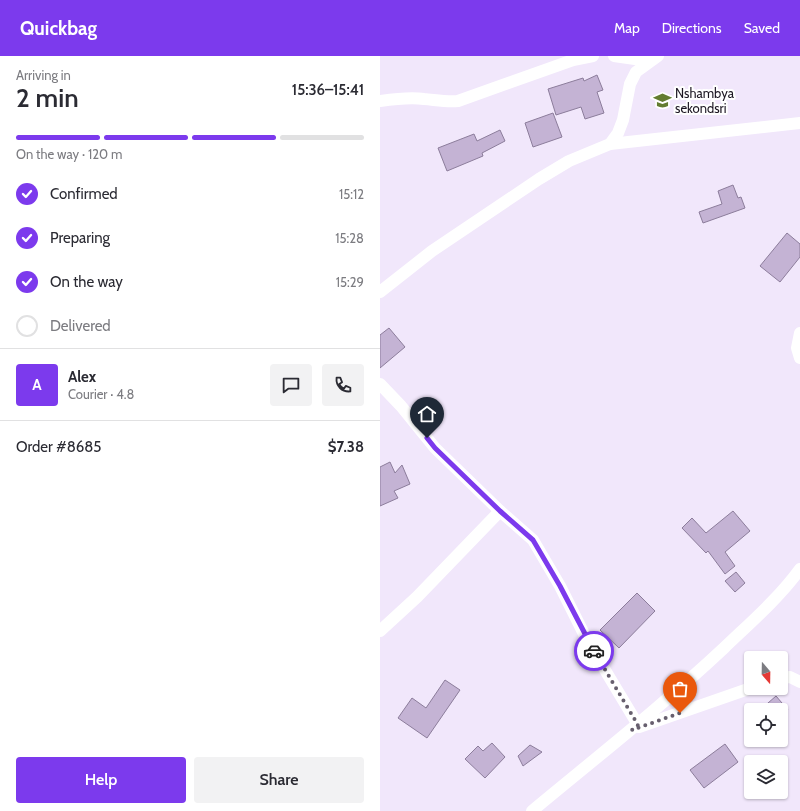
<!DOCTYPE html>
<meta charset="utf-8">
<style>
body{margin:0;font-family:Cabin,sans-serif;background:#f2f2f3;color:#2b2b33;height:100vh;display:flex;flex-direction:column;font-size:15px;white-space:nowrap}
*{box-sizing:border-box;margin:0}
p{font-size:13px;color:#7c7c81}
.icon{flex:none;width:22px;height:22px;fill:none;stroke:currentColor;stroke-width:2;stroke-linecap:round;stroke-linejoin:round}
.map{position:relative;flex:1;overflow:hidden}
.sheet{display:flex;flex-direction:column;background:#fff;width:380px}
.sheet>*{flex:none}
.needle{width:26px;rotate:160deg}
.tools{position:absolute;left:364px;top:595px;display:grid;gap:8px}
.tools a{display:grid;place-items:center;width:44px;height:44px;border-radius:4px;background:#fff;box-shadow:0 1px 3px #0004;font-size:20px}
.pin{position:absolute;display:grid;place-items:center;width:34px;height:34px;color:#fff;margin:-41px -17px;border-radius:50% 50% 50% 0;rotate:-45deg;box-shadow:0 0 4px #0007}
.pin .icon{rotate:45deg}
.courier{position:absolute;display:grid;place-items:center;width:40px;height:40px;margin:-20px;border:3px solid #7c3aed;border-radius:50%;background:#fff;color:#222;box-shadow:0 1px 5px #0007}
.headline em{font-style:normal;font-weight:600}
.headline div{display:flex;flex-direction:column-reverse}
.headline{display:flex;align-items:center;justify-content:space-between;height:68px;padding:0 16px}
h1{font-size:26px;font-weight:600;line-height:30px}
.bar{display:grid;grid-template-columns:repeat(4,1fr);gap:6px 4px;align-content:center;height:48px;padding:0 16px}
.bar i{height:5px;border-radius:3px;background:#e1e1e2}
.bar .current{background:#7c3aed}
.bar p{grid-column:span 4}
.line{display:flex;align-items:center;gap:10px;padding:0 16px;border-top:1px solid #e1e1e2}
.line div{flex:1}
.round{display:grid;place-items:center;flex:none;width:42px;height:42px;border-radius:4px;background:#f2f2f3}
ol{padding:0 16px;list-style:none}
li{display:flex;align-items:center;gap:12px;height:44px}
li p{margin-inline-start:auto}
li .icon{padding:4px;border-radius:50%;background:#7c3aed;color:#fff;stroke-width:4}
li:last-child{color:#7c7c81}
li i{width:22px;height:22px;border:2px solid #e1e1e2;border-radius:50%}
.primary-button{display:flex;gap:8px;margin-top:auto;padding:8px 16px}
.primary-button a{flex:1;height:46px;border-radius:4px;background:#7c3aed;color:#fff;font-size:16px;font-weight:600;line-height:46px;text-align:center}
.primary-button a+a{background:#f2f2f3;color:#2b2b33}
header{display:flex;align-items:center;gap:24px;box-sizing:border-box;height:56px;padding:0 20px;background:#7c3aed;color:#fff}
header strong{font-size:19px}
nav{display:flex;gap:22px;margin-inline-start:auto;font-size:14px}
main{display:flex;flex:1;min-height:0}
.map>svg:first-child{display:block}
</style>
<header>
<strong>Quickbag</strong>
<nav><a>Map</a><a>Directions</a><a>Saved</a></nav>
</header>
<main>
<section class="sheet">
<div class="headline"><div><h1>2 min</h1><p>Arriving in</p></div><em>15:36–15:41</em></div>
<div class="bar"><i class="current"></i><i class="current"></i><i class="current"></i><i></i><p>On the way · 120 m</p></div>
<ol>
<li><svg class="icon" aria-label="check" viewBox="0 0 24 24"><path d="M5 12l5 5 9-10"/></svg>Confirmed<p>15:12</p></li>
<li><svg class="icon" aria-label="check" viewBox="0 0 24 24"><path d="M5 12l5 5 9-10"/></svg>Preparing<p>15:28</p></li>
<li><svg class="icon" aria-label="check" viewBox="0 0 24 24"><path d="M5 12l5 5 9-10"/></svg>On the way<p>15:29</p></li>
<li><i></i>Delivered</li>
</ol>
<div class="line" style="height:72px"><b class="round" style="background:#7c3aed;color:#fff">A</b><div><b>Alex</b><p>Courier · 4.8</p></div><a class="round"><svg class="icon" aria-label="chat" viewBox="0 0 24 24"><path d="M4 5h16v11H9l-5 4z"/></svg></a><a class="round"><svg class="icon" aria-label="phone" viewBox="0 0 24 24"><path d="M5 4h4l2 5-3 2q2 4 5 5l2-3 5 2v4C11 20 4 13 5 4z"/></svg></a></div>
<div class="line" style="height:52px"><div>Order #8685</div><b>$7.38</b></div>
<div class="primary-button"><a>Help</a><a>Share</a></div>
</section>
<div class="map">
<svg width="420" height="755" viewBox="0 0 420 755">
<rect width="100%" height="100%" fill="#f1e7fb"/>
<g fill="#c4b3d4" stroke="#8c7d9b">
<path d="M217 19 223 34 217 36 224 57 205 63 201 51 176 59 168 33 203 22 204 25Z"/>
<path d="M173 57 182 81 153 91 145 67Z"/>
<path d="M120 74 125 85 102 97 103 100 67 115 58 92 94 78 97 85Z"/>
<path d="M353 129 358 142 361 141 365 152 323 167 319 156 342 148 338 135Z"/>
<path d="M407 177 420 188V201L400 226 380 210Z"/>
<path d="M9 272 25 291 0 312V279Z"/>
<path d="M10 406 15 417 22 409 30 428 14 435 18 442 0 450V411Z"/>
<path d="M353 455 370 475 345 496 355 510 345 518 328 495 326 497 302 472 312 462 326 477Z"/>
<path d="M356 516 365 527 355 536 345 525Z"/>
<path d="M257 537 275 555 239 592 220 574Z"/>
<path d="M65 624 80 634 47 682 18 662 32 642 46 652Z"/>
<path d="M396 640 408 654H380Z"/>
<path d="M112 687 125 701 105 722 85 703 98 690 103 695Z"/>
<path d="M345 688 358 706 324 732 310 714Z"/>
<path d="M150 689 162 696 143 710 138 700Z"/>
</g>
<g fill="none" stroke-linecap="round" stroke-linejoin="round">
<g stroke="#fff" stroke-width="12">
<path d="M234 0 269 5"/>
<path d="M0 45C14 43 30 41 44 43 56 44 66 46 78 45L193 4 213 0"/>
<path d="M230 88 420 67"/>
<path d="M0 236 52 195 159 123 189 105 230 88 238 77 243 64 250 28 256 16 278 0"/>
<path d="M420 277 417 292 420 302"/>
<path d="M0 328 21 350 55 392 120 455 153 484 180 530 207 584 258 669"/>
<path d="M0 575 37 541 120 455"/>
<path d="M401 622 410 621 420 626"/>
<path d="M259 671 371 632"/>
<path d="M152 755C217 701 282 650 344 592 370 567 399 542 420 513"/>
</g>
</g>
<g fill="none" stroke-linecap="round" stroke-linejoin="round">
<path stroke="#675f6e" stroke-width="4" stroke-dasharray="0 7.2" d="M214 595 258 669 252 674 300 657"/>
<path stroke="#7c3aed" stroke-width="5" d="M47 382 55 392 120 455 153 484 180 530 214 595"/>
</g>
<defs>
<symbol id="school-bare" viewBox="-9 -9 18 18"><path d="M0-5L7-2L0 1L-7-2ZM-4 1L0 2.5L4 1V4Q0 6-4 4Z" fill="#637c30" stroke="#fff" stroke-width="2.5" paint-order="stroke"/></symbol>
</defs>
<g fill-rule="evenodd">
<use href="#school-bare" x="270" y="32" width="25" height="25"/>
</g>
<g text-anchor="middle" stroke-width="4" stroke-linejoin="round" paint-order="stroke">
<g font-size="13" fill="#1c1622" stroke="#fff" text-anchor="start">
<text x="295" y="42">Nshambya<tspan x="295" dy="15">sekondsri</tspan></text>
</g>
</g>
</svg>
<div class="tools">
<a><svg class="needle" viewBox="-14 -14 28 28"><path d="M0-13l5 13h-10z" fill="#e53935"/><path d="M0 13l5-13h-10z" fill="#7c7c81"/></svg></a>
<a><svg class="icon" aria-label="locate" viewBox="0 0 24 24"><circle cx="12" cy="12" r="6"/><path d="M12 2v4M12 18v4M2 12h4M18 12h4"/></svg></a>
<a><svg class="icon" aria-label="layers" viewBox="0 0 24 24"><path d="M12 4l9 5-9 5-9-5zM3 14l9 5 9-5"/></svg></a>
</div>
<div class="pin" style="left:300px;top:657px;background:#ea580c"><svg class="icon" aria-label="bag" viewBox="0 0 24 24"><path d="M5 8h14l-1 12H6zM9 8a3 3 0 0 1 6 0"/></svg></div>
<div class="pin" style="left:47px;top:382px;background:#1f2937"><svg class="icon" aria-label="home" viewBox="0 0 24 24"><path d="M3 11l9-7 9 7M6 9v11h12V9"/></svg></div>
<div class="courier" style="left:214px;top:595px"><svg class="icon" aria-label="car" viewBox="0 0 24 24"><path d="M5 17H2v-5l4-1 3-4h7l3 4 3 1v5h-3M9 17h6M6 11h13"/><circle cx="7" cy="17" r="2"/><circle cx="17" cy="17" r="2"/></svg></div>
</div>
</main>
